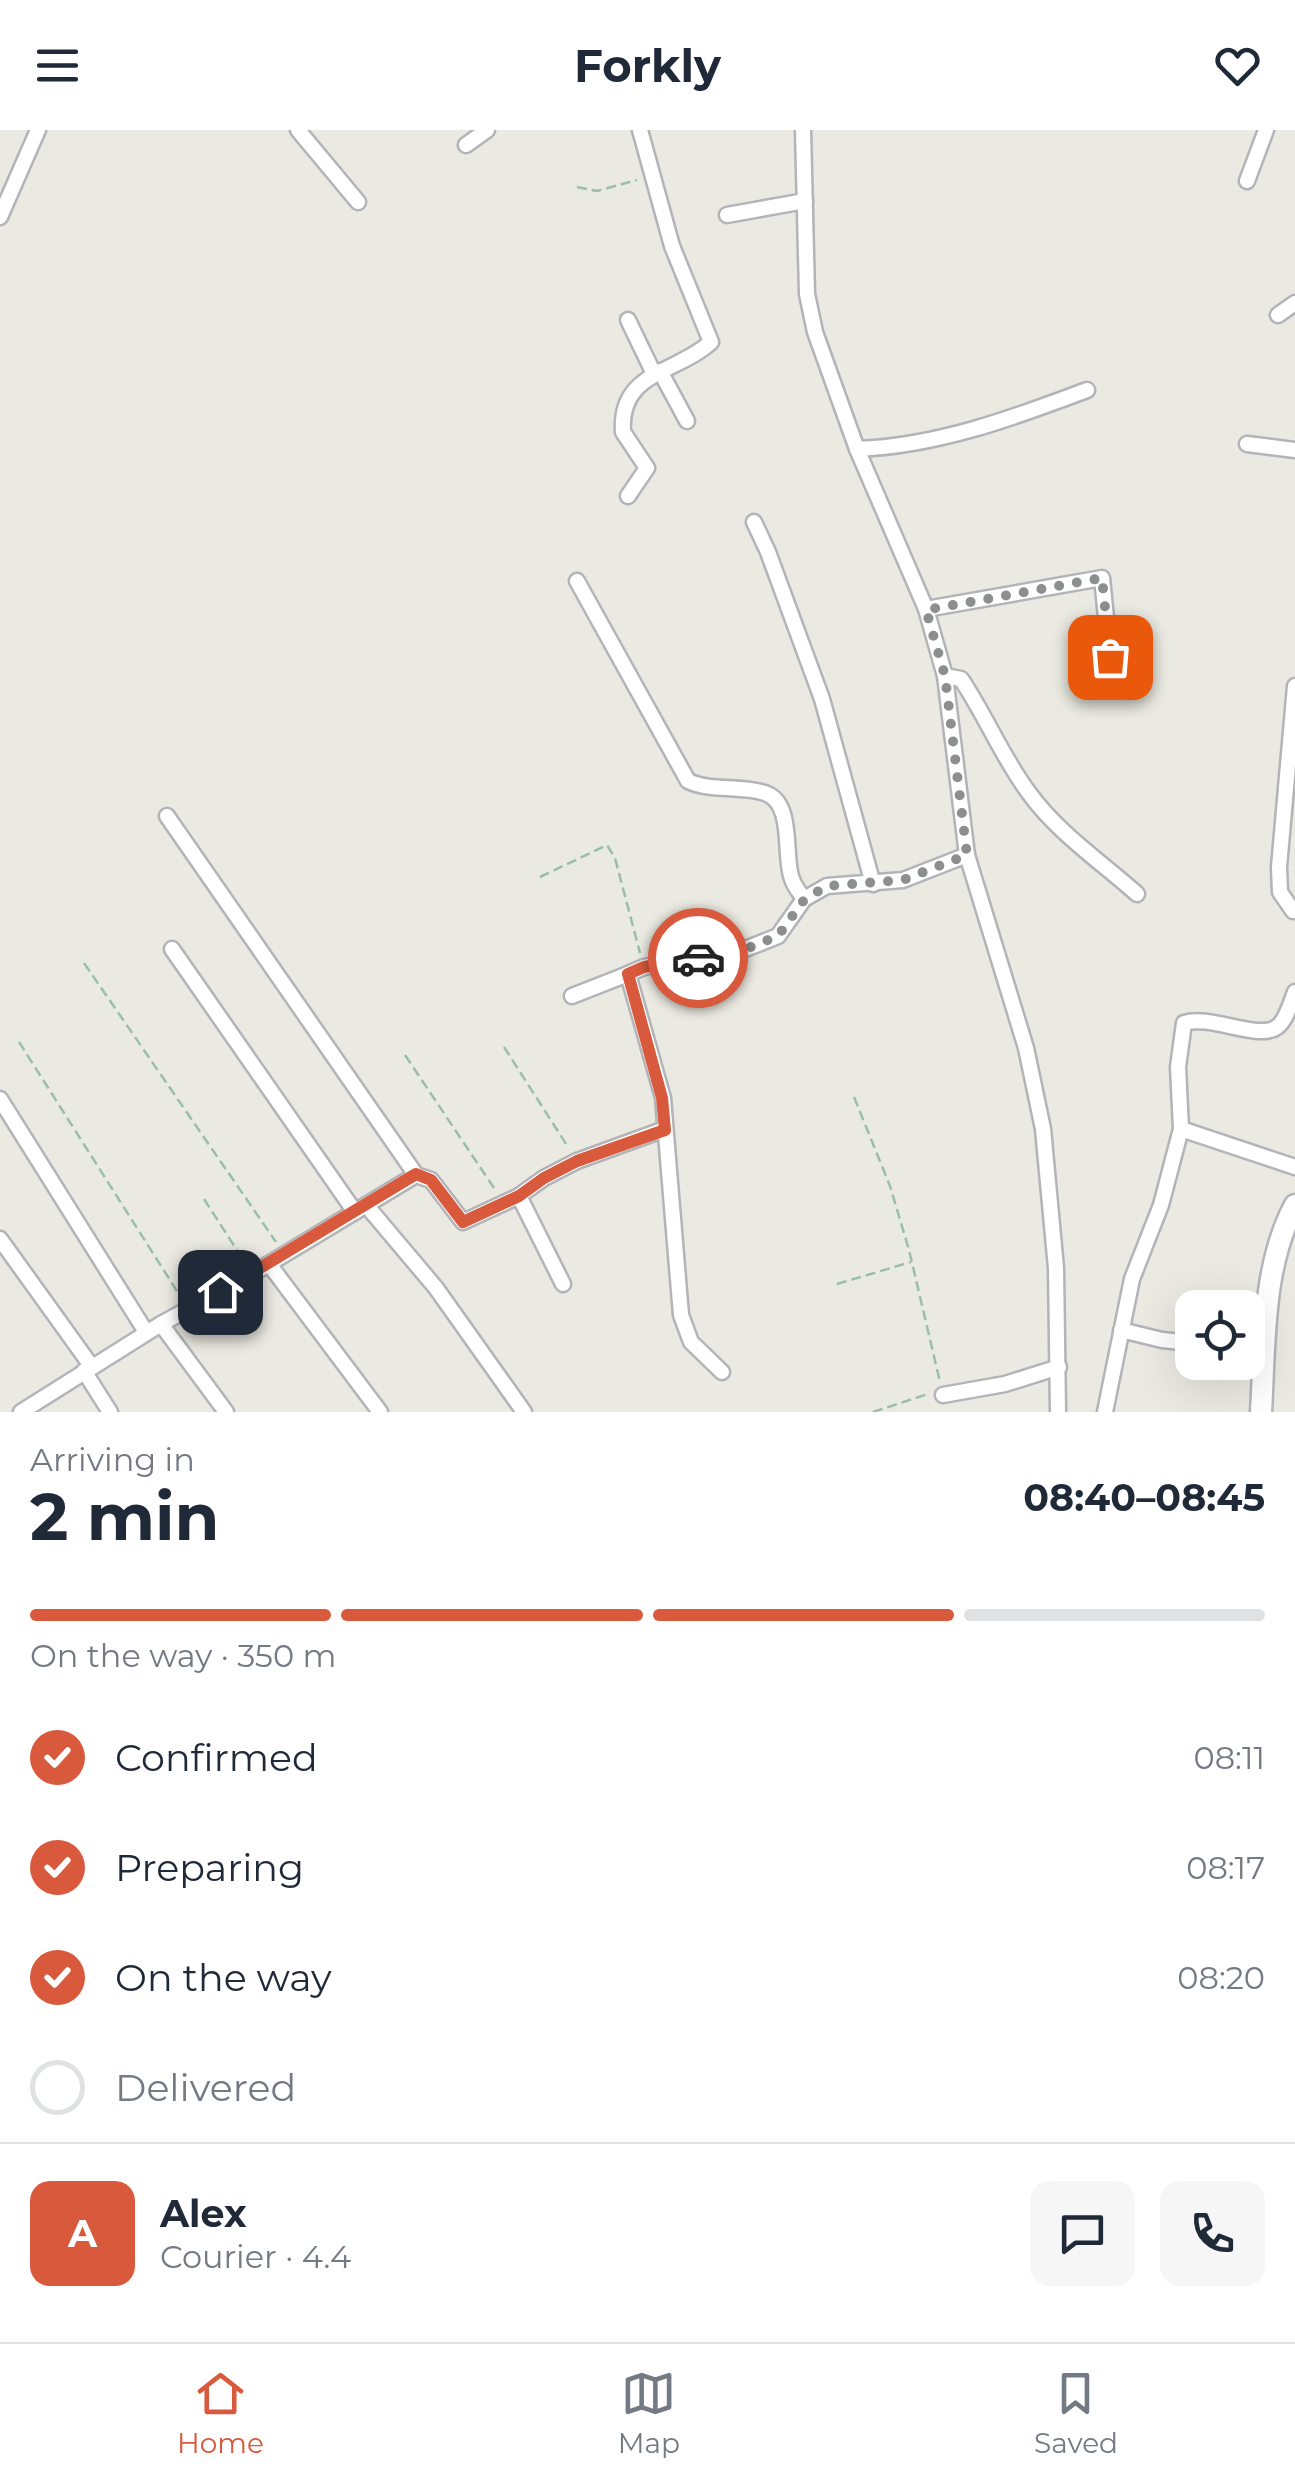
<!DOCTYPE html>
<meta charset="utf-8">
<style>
body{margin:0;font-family:Montserrat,sans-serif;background:#f6f6f7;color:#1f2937;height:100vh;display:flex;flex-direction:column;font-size:38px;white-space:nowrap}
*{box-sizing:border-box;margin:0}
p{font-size:32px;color:#747a83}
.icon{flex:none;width:55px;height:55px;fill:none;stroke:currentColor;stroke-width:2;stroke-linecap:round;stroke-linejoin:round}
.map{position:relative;height:1282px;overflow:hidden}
.sheet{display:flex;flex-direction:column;background:#fff;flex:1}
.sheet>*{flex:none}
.tools{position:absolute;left:1175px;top:1160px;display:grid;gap:20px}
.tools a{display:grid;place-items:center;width:90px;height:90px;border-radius:20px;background:#fff;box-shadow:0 10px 40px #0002;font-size:50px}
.pin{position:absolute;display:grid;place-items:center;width:85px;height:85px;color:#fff;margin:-42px;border-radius:20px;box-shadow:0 5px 15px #0006}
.courier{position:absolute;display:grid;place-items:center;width:100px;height:100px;margin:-50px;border:8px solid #d8593c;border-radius:50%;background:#fff;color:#222;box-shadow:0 2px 12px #0007}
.head em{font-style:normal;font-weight:700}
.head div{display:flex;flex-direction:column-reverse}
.head{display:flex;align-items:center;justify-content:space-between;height:170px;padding:0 30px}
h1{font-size:65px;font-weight:700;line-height:75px}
.bar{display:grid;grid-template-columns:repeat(4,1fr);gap:15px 10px;align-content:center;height:120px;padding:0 30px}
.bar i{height:12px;border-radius:8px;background:#e0e1e3}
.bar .active{background:#d8593c}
.bar p{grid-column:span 4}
.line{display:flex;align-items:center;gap:25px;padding:0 30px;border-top:2px solid #e0e1e3}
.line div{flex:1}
.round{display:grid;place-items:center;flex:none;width:105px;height:105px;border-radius:20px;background:#f6f6f7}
ol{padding:0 30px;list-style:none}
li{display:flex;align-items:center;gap:30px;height:110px}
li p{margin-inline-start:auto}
li .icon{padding:10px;border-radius:50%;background:#d8593c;color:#fff;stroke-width:4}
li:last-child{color:#747a83}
li i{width:55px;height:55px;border:5px solid #e0e1e3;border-radius:50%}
header{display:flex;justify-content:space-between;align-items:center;height:130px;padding:0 30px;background:#fff;font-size:45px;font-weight:700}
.tab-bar{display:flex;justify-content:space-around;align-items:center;height:140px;border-top:2px solid #e0e1e3;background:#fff;font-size:28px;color:#747a83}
.tab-bar a{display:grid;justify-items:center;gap:5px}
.tab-bar .active{color:#d8593c}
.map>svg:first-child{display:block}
</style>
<header><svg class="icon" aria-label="menu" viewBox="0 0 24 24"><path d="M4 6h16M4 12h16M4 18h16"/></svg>Forkly<svg class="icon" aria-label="heart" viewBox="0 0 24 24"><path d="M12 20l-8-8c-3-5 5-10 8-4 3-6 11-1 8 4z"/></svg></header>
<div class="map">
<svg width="1295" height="1282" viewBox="0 0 1295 1282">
<rect width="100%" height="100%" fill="#ebeae2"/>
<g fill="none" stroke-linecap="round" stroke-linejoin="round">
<defs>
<g id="street">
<path d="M298 0 358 72"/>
<path d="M803 0 807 164 815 202 857 319 926 479 945 546 967 725 1026 918 1043 999 1056 1138 1058 1282"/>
<path d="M466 15 487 0"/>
<path d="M1247 51 1266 0"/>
<path d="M727 85 805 71"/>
<path d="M0 87 38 0"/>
<path d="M1278 185 1295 173"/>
<path d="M628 190 654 244"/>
<path d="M660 241 687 291"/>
<path d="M1247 314 1295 320"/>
<path d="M857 319C937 316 1013 288 1087 260"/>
<path d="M628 366 647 338 623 302C619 241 676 244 711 212L672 116 640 0"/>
<path d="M754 392 768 422 822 569 873 754"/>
<path d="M577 451 688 651C712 662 740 655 765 663 795 673 783 727 792 749 794 756 800 763 804 769"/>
<path d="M926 479 1102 448 1110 527"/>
<path d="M945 546 961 549C986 586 1002 627 1029 663 1057 702 1101 732 1137 764"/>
<path d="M167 686 416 1045"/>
<path d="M1293 781 1280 762 1279 737 1295 556"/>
<path d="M172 819 355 1082"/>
<path d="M572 866 628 844"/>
<path d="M0 969 146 1202"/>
<path d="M1181 999 1295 1037"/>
<path d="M519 1066 563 1154"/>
<path d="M366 1075 436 1158 524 1282"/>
<path d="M0 1109 92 1237"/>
<path d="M269 1134 380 1282"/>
<path d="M161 1194 252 1144 416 1045 431 1050 463 1092 519 1066 544 1048 577 1031 665 999"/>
<path d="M1121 1200 1162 1210 1192 1213"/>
<path d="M84 1241 110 1282"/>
<path d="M722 1242 691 1212 681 1185 663 968 628 844 644 837 743 820 778 806 804 769 827 756 903 750 967 725"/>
<path d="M943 1265 1005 1254 1059 1237"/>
<path d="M21 1282 161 1194 226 1282"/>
<path d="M1105 1282 1132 1149 1161 1075 1181 999 1178 937 1184 893C1210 884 1258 911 1277 897 1286 891 1291 872 1295 862"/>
</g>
<path id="secondary" d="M1261 1282C1265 1215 1262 1136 1295 1075"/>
</defs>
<use href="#street" stroke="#b2b4b8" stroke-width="19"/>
<use href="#secondary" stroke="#b3b5bb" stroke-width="25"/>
<g stroke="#99bfa8" stroke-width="2.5" stroke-dasharray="10 5" stroke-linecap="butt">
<path d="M577 57 597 61 637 50"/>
<path d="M540 747 607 715 615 728 640 823"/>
<path d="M84 833 276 1112"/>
<path d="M19 912 182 1169"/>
<path d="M504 917 568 1017"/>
<path d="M405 925 496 1061"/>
<path d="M854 967 890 1056 909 1120 940 1252"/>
<path d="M204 1069 244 1131"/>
<path d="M837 1154 911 1132"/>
<path d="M873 1282 928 1264"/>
</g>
<use href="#street" stroke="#fff" stroke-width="14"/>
<use href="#secondary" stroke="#fff" stroke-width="20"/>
</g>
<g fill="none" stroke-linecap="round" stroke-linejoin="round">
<path stroke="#8d8e8e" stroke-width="10" stroke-dasharray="0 18" d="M698 828 743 820 778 806 804 770 827 756 903 750 967 725 945 546 926 480 1102 448 1110 527"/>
<path stroke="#d8593c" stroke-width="12" d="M220 1162 416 1044 431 1050 463 1092 519 1066 544 1048 577 1031 665 1000 662 968 628 844 644 837 698 828"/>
</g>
</svg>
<div class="tools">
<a><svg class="icon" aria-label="locate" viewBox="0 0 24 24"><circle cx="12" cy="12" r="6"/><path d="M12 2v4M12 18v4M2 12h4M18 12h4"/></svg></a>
</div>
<div class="pin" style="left:1110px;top:527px;background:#ea580c"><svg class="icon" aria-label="bag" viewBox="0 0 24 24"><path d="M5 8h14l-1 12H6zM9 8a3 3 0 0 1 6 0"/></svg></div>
<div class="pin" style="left:220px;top:1162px;background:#1f2937"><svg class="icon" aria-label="home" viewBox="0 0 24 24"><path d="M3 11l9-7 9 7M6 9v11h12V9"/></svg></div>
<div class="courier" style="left:698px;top:828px"><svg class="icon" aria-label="car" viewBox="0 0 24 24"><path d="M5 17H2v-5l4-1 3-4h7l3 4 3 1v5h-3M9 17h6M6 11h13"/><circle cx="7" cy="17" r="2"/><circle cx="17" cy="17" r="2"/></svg></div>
</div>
<section class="sheet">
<div class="head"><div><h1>2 min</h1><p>Arriving in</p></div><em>08:40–08:45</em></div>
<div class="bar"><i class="active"></i><i class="active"></i><i class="active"></i><i></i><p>On the way · 350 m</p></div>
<ol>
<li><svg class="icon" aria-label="check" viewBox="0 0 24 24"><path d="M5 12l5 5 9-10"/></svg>Confirmed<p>08:11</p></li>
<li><svg class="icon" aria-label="check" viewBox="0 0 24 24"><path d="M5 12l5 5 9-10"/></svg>Preparing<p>08:17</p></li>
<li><svg class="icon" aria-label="check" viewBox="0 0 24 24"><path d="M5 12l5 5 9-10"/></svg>On the way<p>08:20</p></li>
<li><i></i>Delivered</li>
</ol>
<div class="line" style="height:180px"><b class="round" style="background:#d8593c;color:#fff">A</b><div><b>Alex</b><p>Courier · 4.4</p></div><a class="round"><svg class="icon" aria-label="chat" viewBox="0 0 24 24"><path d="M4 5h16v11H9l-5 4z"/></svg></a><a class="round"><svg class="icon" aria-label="phone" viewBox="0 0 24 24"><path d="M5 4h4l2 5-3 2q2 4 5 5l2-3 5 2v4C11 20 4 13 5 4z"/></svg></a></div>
</section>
<nav class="tab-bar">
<a class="active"><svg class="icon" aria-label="home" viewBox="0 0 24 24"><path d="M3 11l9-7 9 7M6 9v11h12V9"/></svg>Home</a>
<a><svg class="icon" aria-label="map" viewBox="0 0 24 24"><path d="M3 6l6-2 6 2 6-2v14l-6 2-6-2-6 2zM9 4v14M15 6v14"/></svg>Map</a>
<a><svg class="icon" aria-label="saved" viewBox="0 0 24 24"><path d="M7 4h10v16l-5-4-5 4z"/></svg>Saved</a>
</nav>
